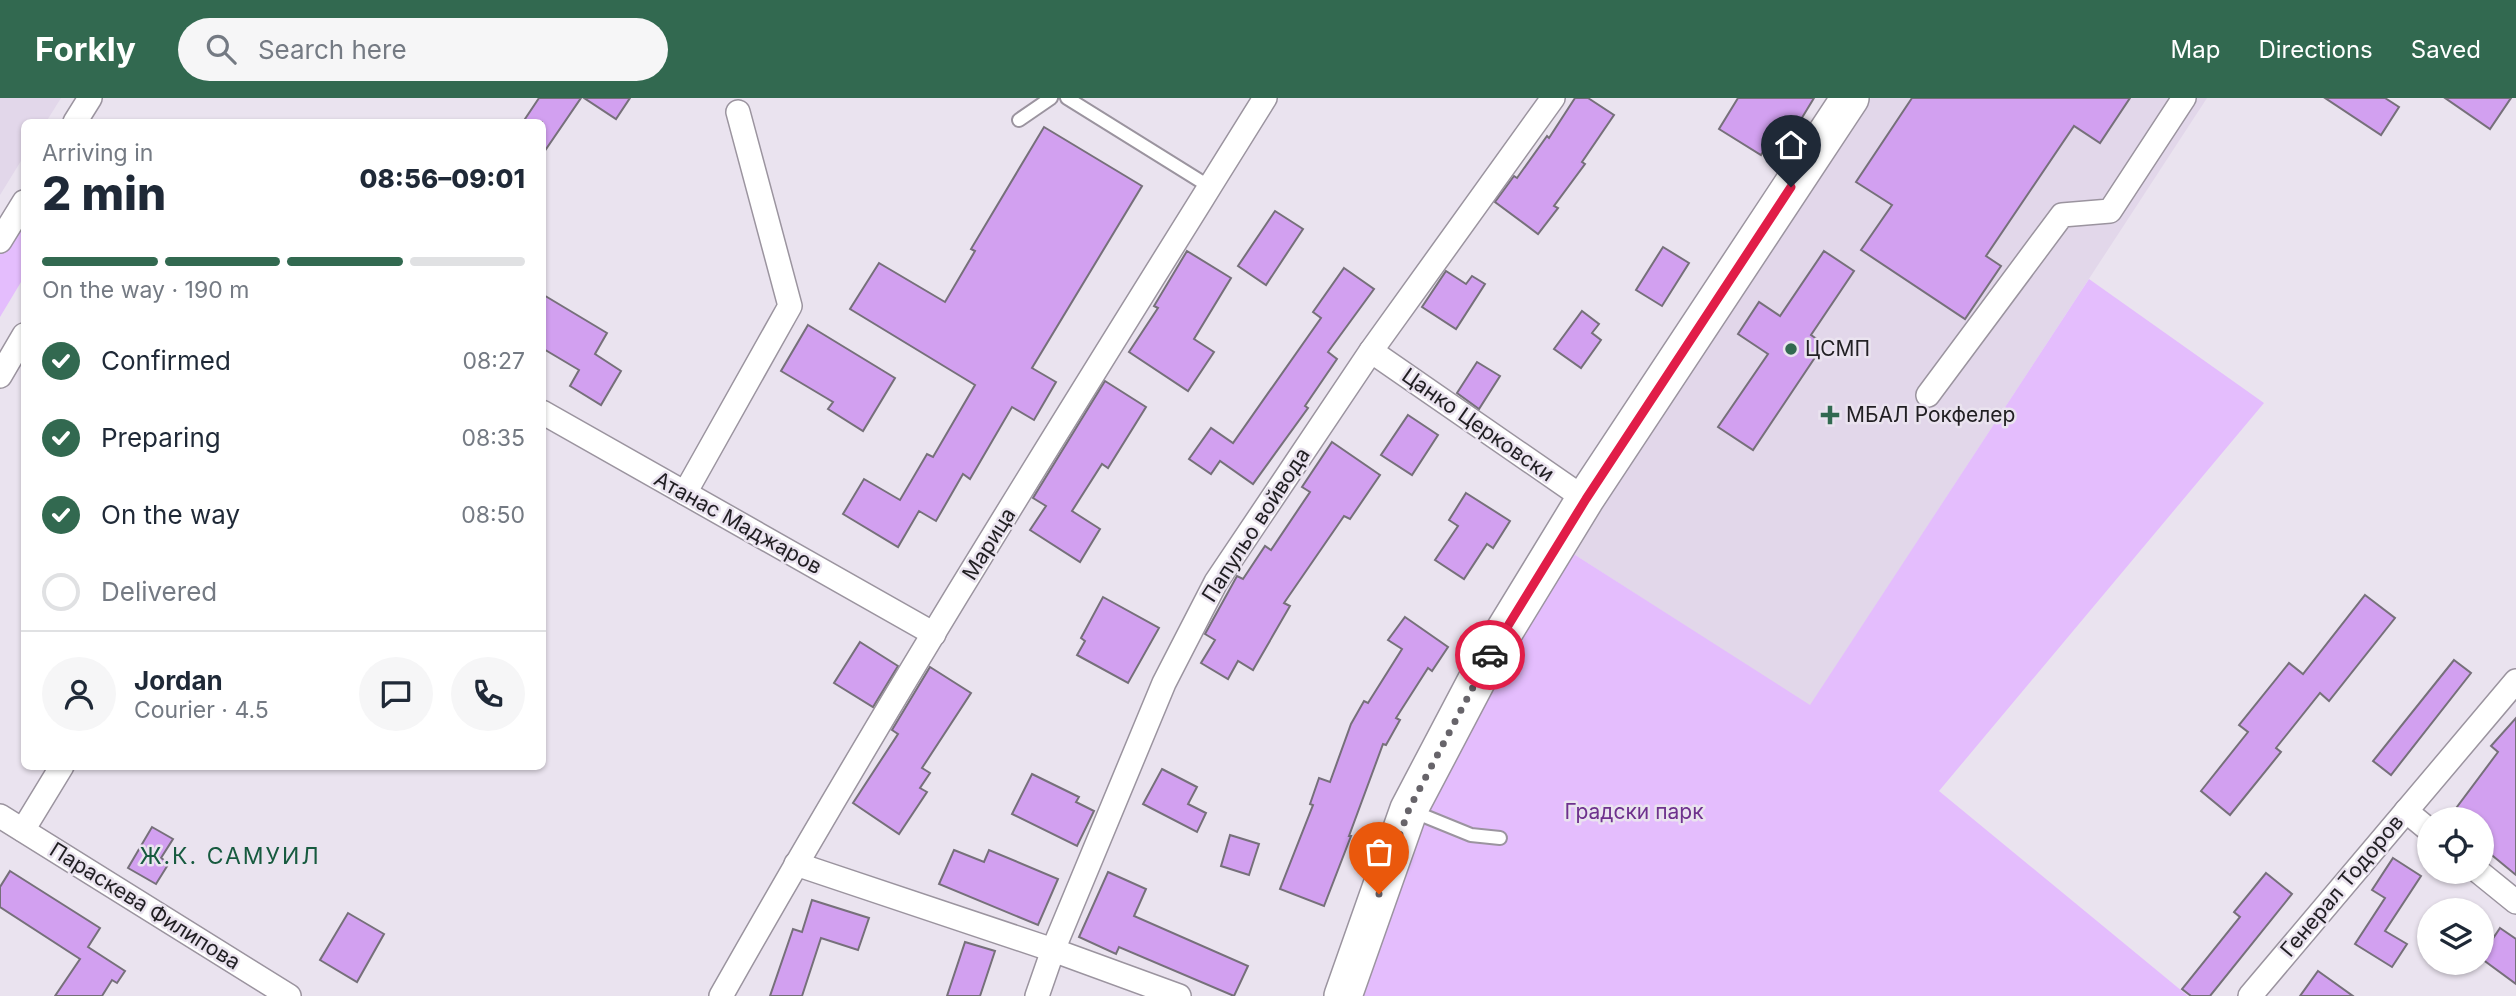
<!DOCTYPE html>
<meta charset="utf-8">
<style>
body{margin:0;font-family:Inter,sans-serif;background:#f6f6f7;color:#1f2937;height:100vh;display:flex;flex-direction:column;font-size:26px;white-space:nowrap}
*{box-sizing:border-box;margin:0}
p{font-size:23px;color:#747a83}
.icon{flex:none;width:38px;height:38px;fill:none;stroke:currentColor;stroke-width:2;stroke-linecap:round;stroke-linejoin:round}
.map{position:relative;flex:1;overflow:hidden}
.drawer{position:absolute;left:21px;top:21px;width:525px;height:651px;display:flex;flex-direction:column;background:#fff;border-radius:10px;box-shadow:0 2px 5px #0004}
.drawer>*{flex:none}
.controls{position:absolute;left:2417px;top:709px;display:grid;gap:14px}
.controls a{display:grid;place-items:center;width:77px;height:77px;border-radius:50%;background:#fff;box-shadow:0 2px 5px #0004;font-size:35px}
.pin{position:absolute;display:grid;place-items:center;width:60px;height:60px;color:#fff;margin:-72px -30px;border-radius:50% 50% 50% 0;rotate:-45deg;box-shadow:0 0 7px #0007}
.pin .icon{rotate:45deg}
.courier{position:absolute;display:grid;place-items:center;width:70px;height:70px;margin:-35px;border:5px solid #e11d48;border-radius:50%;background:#fff;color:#222;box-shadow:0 2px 9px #0007}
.overview em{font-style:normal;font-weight:800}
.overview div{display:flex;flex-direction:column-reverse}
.overview{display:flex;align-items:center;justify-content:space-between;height:119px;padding:0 21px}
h1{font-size:46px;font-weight:800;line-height:52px}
.bar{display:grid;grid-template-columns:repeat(4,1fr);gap:10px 7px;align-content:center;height:84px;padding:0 21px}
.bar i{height:9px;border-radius:5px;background:#e0e1e3}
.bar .on{background:#326950}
.bar p{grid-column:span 4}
.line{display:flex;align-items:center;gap:18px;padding:0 21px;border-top:2px solid #e0e1e3}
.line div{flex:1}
.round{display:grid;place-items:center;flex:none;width:74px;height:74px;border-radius:37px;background:#f6f6f7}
ol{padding:0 21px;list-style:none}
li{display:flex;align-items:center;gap:21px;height:77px}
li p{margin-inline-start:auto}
li .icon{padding:7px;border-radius:50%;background:#326950;color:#fff;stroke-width:4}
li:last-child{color:#747a83}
li i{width:38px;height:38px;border:4px solid #e0e1e3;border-radius:50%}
header{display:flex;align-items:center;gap:42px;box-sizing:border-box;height:98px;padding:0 35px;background:#326950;color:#fff}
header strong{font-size:33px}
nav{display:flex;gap:38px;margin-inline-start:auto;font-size:24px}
.search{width:490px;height:63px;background:#f6f6f7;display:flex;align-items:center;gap:18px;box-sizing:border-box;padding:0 24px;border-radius:38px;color:#747a83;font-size:26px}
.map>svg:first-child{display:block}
</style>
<header>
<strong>Forkly</strong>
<div class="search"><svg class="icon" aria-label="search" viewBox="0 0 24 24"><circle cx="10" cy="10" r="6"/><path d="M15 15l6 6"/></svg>Search here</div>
<nav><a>Map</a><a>Directions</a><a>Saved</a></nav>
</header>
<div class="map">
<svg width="2516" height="898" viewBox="0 0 2516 898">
<rect width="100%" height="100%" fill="#eae3ef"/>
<g fill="#e2d7ea">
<path d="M0 0H61L46 24H24V58L0 97Z"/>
<path d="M1871 0H2207L1810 608 1569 453Z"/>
</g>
<g fill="#e4bdfd">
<path d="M24 104V179L0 219V143Z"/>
<path d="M2089 181 2264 305 1939 693 2188 898H1360L1435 693 1569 453 1810 607Z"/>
</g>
<g fill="#d2a0f0" stroke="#76707a" stroke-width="2">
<path d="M539 0H581L542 57V24H523Z"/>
<path d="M584 0H630L616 21Z"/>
<path d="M1575 0H1588L1614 17 1582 64 1585 66 1554 108 1558 110 1538 136 1495 104 1514 78 1517 80 1547 38 1549 40Z"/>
<path d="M1738 0H1814L1797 28 1783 20 1761 57 1719 31Z"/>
<path d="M1912 0H2130L2100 45 2074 28 1986 158 2001 168 1965 221 1861 152 1892 107 1856 84Z"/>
<path d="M2325 0H2385L2399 9 2381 37Z"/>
<path d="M2445 0H2511L2490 31Z"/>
<path d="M1044 29 1142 88 1032 270 1056 284 1034 322 1012 309 970 381 963 376 936 423 919 413 898 449 843 416 864 381 900 402 927 356 933 359 975 287 850 211 879 165 945 204 975 153 971 151Z"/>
<path d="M1275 113 1303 131 1266 187 1238 168Z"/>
<path d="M1663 149 1689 165 1662 208 1636 192Z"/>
<path d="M1187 153 1231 180 1194 241 1214 254 1188 293 1129 254 1158 210 1154 208Z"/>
<path d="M1824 153 1854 173 1811 237 1824 246 1753 352 1718 329 1768 256 1738 236 1759 204 1780 218Z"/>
<path d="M1344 170 1374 191 1328 254 1337 261 1305 308 1308 310 1253 386 1220 363 1211 376 1189 361 1211 330 1233 345 1321 220 1313 214Z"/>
<path d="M1446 173 1466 186 1472 178 1485 186 1456 231 1422 209Z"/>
<path d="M542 196 607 235 595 256 621 273 601 307 570 288 579 272 542 250Z"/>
<path d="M1582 213 1599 226 1592 235 1601 242 1581 270 1554 251Z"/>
<path d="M808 227 895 280 863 333 828 311 833 304 781 273Z"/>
<path d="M1477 264 1500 278 1479 311 1457 295Z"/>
<path d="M1105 283 1146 309 1108 370 1102 366 1072 413 1100 431 1080 464 1030 432 1046 408 1033 400Z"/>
<path d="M1408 317 1438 337 1412 377 1381 357Z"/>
<path d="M1332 344 1380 377 1350 421 1344 418 1284 505 1290 508 1253 572 1238 563 1228 581 1201 565 1215 542 1205 536 1237 478 1243 481 1265 448 1271 452 1310 394 1302 389Z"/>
<path d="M1466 395 1510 423 1493 450 1487 446 1464 481 1435 462 1458 428 1449 422Z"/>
<path d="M2365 497 2395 520 2329 603 2320 595 2276 650 2281 654 2230 717 2201 693 2248 634 2239 627 2289 565 2303 576Z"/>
<path d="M1103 499 1159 530 1128 585 1077 557 1085 543 1081 540Z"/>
<path d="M1405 519 1448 549 1432 573 1428 570 1396 620 1400 622 1386 647 1383 646 1349 738H1351L1324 808 1280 791 1313 707 1310 706 1319 680 1330 684 1351 626 1364 603 1368 605 1402 551 1388 542Z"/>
<path d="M860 544 898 568 873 609 834 585Z"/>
<path d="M2454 562 2471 575 2391 677 2373 663Z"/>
<path d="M930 569 971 595 922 670 930 675 920 690 927 694 899 736 853 705 898 636 892 632Z"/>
<path d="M2516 620V777L2482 749V721H2448L2498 654 2491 648Z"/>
<path d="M1162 671 1197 689 1188 706 1206 715 1197 734 1143 706Z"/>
<path d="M1032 676 1079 699 1076 704 1094 713 1077 748 1012 716Z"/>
<path d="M152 729 173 741 161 760 169 765 156 786 128 770Z"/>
<path d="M1230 737 1259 746 1249 777 1221 768Z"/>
<path d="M954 752 984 764 989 752 1058 781 1038 827 939 786Z"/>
<path d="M2393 760 2421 778 2385 833 2407 846 2392 869 2355 846 2385 800 2372 792Z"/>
<path d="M10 773 100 830 88 849 125 873 117 885 112 882 102 898H55L80 861 0 809V789Z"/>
<path d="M1108 774 1146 791 1134 818 1248 868 1234 898 1119 849 1116 856 1079 839Z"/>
<path d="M2266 775 2292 796 2210 898H2191L2182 891 2240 819 2234 814Z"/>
<path d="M812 802 869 820 858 852 821 840 802 898H770L793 831 802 834Z"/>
<path d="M348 815 384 836 357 884 320 862Z"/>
<path d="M2500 830 2516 841V886L2482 861V857Z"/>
<path d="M965 844 995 853 980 898H947Z"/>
<path d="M2318 873 2353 898H2300Z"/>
</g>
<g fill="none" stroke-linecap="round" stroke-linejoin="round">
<defs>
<g id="lane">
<path d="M1067 0 1210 89"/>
<path d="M1019 22 1051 0"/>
<path d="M1412 713 1471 737 1500 740"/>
</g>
<g id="street">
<path d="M75 24 90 0"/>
<path d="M0 143 24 104"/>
<path d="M1371 253 1585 401"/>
<path d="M0 278 24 237"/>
<path d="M1928 297 2062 117 2110 113 2184 0"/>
<path d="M542 314 934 536"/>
<path d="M685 395 790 208 738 14"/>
<path d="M2406 713 2429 732"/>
<path d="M0 718 289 898"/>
<path d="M23 732 62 668"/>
<path d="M796 766 1053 852 1179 898"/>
<path d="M2479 774 2516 804"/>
<path d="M721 898C893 593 1080 297 1265 0"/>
<path d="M1037 898 1053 852 1164 585 1216 484 1371 253 1553 0"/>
<path d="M2250 898 2516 583"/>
</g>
<path id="primary" d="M1343 898 1409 711 1491 555 1585 401 1850 0"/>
</defs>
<use href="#lane" stroke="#9b949f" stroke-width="16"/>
<use href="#street" stroke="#9b949f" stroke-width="26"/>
<use href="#primary" stroke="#9b949f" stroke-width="40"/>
<use href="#lane" stroke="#fff" stroke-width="12"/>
<use href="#street" stroke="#fff" stroke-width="23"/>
<use href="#primary" stroke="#fff" stroke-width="37"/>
</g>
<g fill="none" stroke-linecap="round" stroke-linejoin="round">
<path stroke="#67646a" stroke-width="7" stroke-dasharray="0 12.6" d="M1379 796 1409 711 1490 557"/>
<path stroke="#e11d48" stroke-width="9" d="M1490 557 1586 401 1791 89"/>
</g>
<g fill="#326950" stroke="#eae3ef" stroke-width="2.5">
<circle cx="1791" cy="251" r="7"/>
<path d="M1826.5 306.5h7v7h7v7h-7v7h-7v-7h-7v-7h7z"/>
</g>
<g text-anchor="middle" stroke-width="5" stroke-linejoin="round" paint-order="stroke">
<g font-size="21" fill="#211f23" stroke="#eae3ef" text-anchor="start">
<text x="1805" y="258">ЦСМП</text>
<text x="1846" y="324">МБАЛ Рокфелер</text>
</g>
<g font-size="21" fill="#211f23" stroke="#eae3ef">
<text transform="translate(1478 327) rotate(35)" y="7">Цанко Церковски</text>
<text transform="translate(738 425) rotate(29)" y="7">Атанас Маджаров</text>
<text transform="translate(1256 427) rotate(-57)" y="7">Папульо войвода</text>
<text transform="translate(989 446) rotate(-58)" y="7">Марица</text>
<text transform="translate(2342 788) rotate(-50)" y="7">Генерал Тодоров</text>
<text transform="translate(145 808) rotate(32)" y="7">Параскева Филипова</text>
</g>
<g font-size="21" fill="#6e318d" stroke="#eae3ef">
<text x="1634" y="721">Градски парк</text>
</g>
<g font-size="23" letter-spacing="2" fill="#175a3f" stroke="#eae3ef">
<text x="230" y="766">Ж.К. САМУИЛ</text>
</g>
</g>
</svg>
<div class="controls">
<a><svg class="icon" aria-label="locate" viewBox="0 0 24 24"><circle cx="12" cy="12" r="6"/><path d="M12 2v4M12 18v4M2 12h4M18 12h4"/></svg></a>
<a><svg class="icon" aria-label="layers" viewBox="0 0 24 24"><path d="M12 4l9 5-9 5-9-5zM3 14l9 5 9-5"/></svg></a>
</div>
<div class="pin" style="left:1379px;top:796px;background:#ea580c"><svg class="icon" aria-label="bag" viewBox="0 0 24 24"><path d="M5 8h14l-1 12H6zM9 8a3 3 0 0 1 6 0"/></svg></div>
<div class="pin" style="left:1791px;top:89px;background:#1f2937"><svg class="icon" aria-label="home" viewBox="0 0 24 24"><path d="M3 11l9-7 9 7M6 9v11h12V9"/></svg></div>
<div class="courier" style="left:1490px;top:557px"><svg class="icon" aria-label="car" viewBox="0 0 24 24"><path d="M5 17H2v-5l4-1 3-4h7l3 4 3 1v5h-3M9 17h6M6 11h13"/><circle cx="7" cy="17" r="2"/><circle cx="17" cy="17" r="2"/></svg></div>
<section class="drawer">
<div class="overview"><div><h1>2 min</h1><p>Arriving in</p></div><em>08:56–09:01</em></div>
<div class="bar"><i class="on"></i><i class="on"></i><i class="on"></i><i></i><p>On the way · 190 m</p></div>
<ol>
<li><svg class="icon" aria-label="check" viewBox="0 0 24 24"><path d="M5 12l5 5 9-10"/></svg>Confirmed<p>08:27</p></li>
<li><svg class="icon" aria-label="check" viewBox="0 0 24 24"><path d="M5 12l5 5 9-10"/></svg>Preparing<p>08:35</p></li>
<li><svg class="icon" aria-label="check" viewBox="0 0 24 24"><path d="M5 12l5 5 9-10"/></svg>On the way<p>08:50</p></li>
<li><i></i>Delivered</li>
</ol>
<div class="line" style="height:126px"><a class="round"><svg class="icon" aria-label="person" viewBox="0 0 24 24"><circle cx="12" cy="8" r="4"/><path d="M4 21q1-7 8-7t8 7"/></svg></a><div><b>Jordan</b><p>Courier · 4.5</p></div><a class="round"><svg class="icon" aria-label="chat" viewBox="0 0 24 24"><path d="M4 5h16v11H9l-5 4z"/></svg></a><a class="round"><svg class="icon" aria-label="phone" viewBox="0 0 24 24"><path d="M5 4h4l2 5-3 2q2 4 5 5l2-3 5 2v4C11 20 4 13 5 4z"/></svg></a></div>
</section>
</div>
